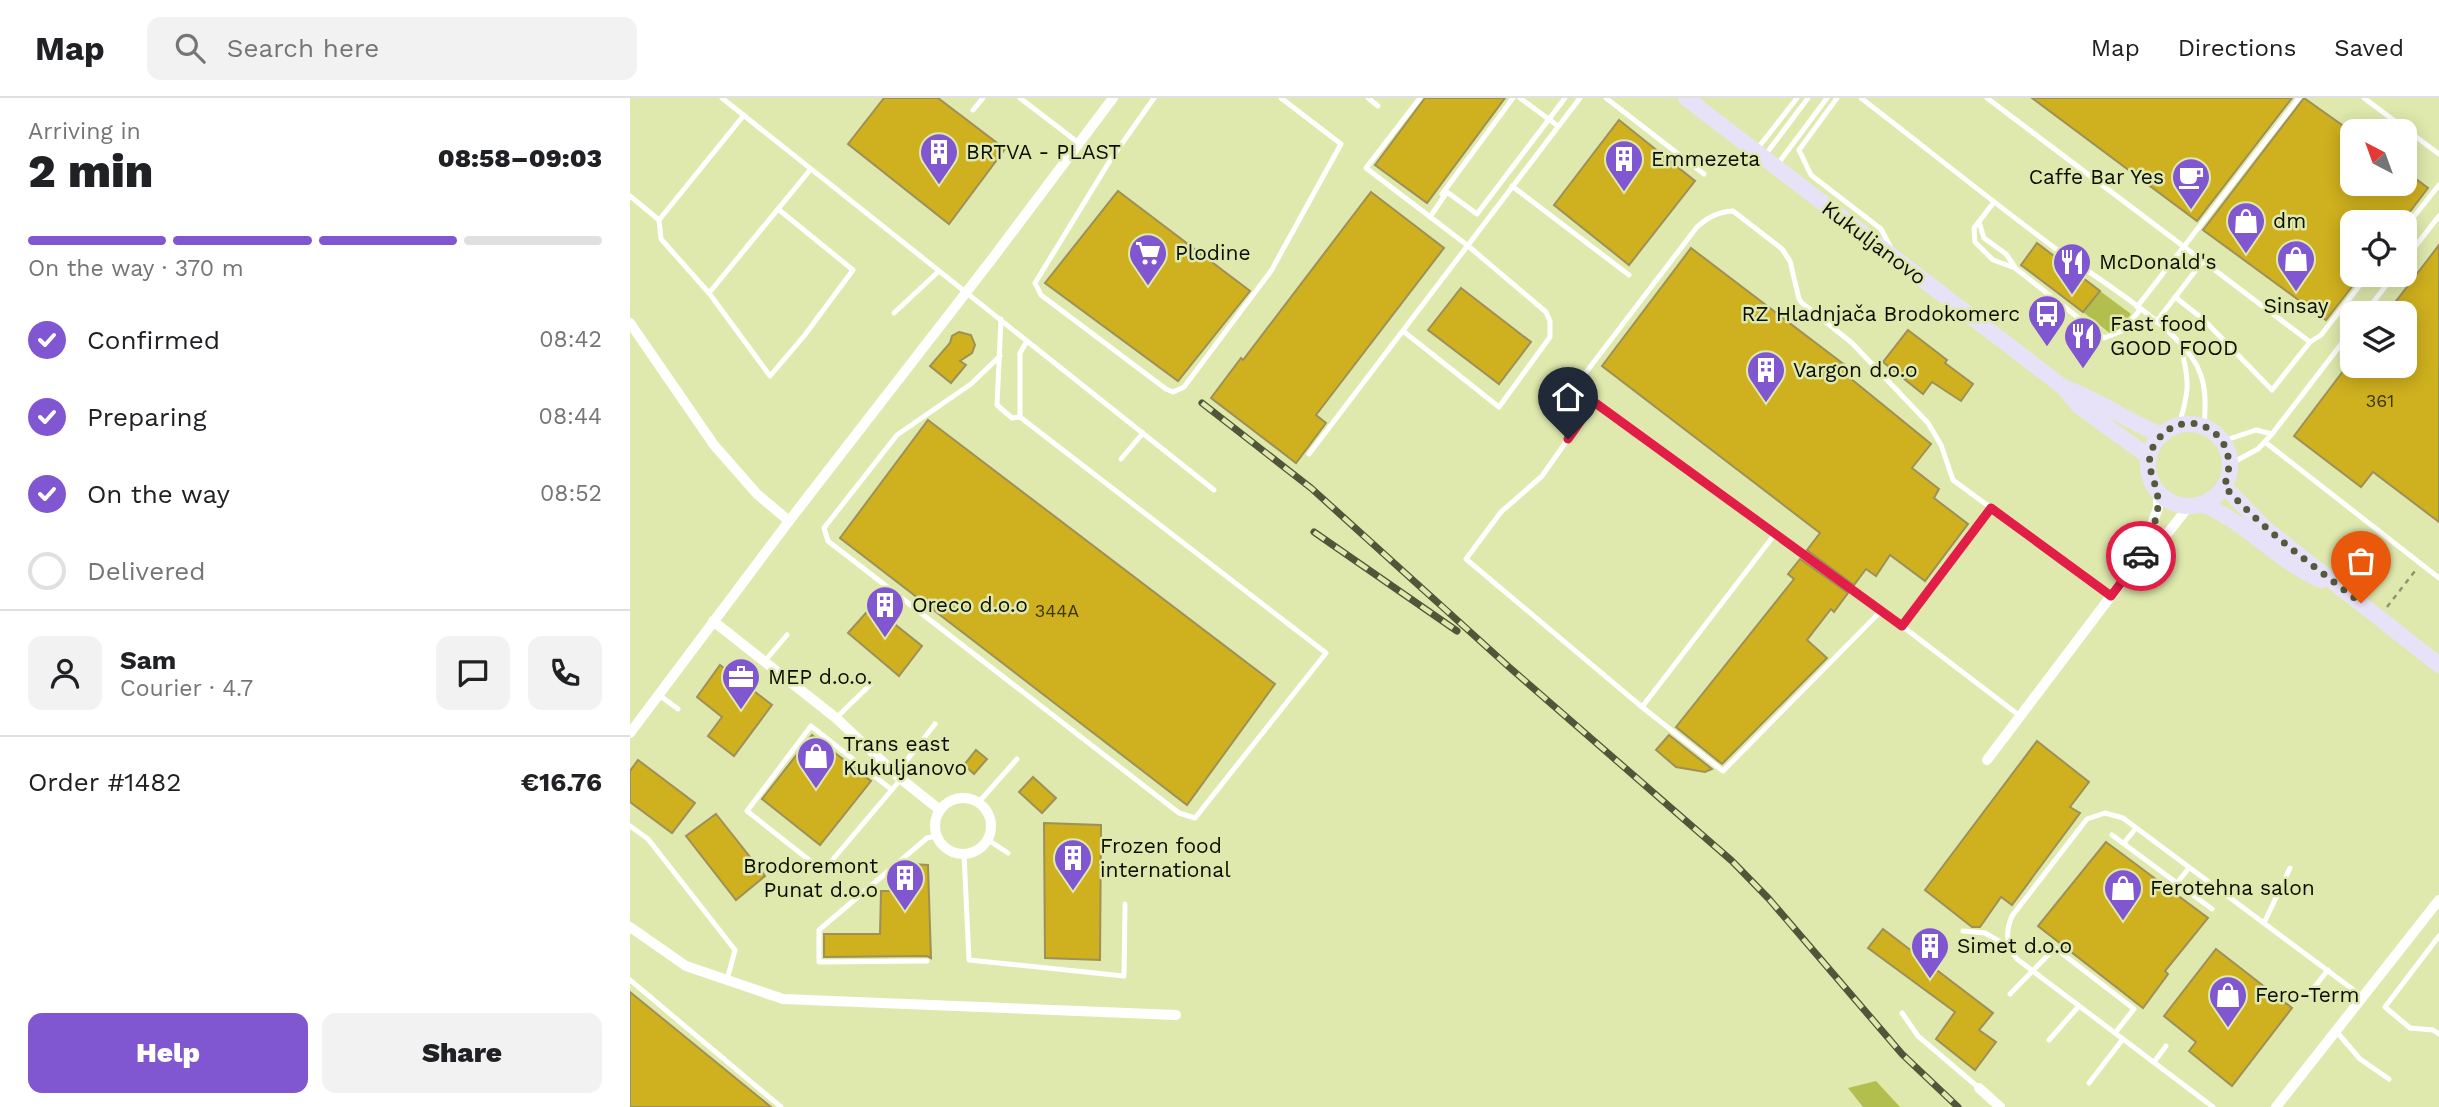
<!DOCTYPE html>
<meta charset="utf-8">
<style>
body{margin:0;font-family:"Work Sans",sans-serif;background:#f2f2f2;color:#202124;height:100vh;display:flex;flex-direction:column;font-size:26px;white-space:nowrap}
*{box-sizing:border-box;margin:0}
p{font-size:23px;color:#757577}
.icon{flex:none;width:38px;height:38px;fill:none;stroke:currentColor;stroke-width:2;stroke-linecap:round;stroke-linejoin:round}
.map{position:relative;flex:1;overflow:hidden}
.side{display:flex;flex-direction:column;background:#fff;width:630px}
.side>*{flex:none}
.needle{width:46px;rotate:319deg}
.buttons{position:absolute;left:1710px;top:21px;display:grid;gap:14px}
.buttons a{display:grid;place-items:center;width:77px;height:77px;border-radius:14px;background:#fff;box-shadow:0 4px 18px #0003;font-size:35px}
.pin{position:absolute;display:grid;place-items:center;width:60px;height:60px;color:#fff;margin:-72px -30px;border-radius:50% 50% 50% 0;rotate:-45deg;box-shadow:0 0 7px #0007}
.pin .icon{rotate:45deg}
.courier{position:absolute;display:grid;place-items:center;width:70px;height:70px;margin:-35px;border:5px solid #e11d48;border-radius:50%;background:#fff;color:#222;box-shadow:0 2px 9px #0007}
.head em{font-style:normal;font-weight:800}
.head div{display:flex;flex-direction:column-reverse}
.head{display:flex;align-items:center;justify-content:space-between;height:119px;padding:0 28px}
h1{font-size:46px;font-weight:800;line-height:52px}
.bar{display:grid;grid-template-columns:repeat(4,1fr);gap:10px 7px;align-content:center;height:84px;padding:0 28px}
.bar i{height:9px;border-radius:5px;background:#e0e0e0}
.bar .on{background:#8057d1}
.bar p{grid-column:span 4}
.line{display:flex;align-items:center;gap:18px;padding:0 28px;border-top:2px solid #e0e0e0}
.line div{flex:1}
.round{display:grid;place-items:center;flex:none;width:74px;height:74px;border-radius:14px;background:#f2f2f2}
ol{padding:0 28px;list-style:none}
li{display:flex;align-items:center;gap:21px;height:77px}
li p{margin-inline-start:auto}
li .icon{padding:7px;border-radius:50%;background:#8057d1;color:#fff;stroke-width:4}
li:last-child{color:#757577}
li i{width:38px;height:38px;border:4px solid #e0e0e0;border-radius:50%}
.action{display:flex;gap:14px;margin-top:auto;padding:14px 28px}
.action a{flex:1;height:80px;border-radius:14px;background:#8057d1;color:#fff;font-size:28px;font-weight:800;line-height:80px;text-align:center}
.action a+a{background:#f2f2f2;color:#202124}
header{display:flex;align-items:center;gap:42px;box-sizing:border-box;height:98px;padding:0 35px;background:#fff;border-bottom:2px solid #e0e0e0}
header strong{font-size:33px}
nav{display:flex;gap:38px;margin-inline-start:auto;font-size:24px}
.search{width:490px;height:63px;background:#f2f2f2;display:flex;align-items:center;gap:18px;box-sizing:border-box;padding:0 24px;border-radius:14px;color:#757577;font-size:26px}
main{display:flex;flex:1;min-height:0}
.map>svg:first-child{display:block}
</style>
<header>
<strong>Map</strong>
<div class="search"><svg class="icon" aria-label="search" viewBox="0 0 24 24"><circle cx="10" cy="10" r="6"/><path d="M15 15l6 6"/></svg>Search here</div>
<nav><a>Map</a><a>Directions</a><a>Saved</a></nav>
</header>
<main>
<section class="side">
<div class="head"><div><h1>2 min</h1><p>Arriving in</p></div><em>08:58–09:03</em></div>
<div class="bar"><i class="on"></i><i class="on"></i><i class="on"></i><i></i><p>On the way · 370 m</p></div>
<ol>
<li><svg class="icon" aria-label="check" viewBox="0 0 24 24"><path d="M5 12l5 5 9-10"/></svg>Confirmed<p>08:42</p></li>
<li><svg class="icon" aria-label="check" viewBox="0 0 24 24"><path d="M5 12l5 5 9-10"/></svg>Preparing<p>08:44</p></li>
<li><svg class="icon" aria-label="check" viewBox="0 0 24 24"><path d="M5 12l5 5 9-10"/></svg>On the way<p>08:52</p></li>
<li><i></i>Delivered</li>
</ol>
<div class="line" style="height:126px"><a class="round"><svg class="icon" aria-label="person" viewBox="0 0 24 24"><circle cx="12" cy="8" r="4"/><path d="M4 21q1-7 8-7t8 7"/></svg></a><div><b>Sam</b><p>Courier · 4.7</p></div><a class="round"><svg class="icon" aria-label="chat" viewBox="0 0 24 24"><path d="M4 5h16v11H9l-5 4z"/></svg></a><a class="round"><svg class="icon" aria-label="phone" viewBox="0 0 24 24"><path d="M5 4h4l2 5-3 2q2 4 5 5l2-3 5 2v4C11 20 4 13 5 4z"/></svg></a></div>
<div class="line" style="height:91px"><div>Order #1482</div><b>€16.76</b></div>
<div class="action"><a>Help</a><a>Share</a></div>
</section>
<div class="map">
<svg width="1809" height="1009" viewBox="0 0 1809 1009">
<rect width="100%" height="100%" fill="#dfe9ad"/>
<g fill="#b2bf4e">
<path d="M1470 193 1501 216 1488 232 1481 236 1453 214Z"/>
<path d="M1246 983 1270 1009H1233L1218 990Z"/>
</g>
<g fill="#cfb01e" stroke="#9e9057" stroke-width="2">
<path d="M254 0H308L375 51 319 126 218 46Z"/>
<path d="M795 0H875L797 105 745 67Z"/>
<path d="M1402 0H1662L1567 123Z"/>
<path d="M1674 0 1722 34V86H1774V72L1798 90 1772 124H1722V177H1731L1696 222 1573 132Z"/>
<path d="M989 22 1065 83 999 167 924 107Z"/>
<path d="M488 93 620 193 548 283 415 185Z"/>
<path d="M741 94 814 150 686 317 696 325 666 365 581 300 611 260 613 262Z"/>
<path d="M1407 145 1470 193 1453 214 1391 167Z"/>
<path d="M1809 147V424L1743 374 1731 389 1664 338 1717 268H1774V215H1757Z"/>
<path d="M1061 150 1224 274 1220 280 1301 346 1282 370 1309 391 1304 400 1338 426 1295 483 1260 457 1246 478 1236 471 1224 487 1177 452 1190 435 972 268Z"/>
<path d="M831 190 901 244 869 286 798 232Z"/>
<path d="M1278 232 1317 262 1315 265 1343 286 1331 303 1302 284 1293 296 1253 264Z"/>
<path d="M329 234 341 237 345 247 342 255 330 263 336 267 321 285 300 268 320 245 322 238Z"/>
<path d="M298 322 645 586 557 707 210 440Z"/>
<path d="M1170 461 1218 495 1204 514 1201 511 1177 542 1197 560 1092 666 1046 629 1164 481 1158 476Z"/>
<path d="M242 508 292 548 269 578 218 535Z"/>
<path d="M90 567 142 607 104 658 78 638 92 619 67 599Z"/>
<path d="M182 637 241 683 190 747 132 701Z"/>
<path d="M1039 637 1082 671 1075 674 1046 669 1026 652Z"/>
<path d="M1407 643 1459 684 1440 709 1450 715 1382 807 1371 799 1350 829H1342L1295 792Z"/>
<path d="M346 652 357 661 344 676 334 667Z"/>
<path d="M8 662 65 705 42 735 0 704V673Z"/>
<path d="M403 679 426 700 412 715 389 694Z"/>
<path d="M86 716 135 778 106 802 56 738Z"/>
<path d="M414 725 471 727 470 862 415 860Z"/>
<path d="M1476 744 1578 820 1535 873 1538 876 1513 910 1408 828Z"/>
<path d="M281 766 298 767 301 860 297 858 194 859V836H250L251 793H265L266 779Z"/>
<path d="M1253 831 1363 915 1349 932 1366 944 1345 972 1306 941 1325 914 1238 850Z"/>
<path d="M1586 851 1662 910 1602 988 1559 953 1566 944 1534 918Z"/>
<path d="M0 894 141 1009H0Z"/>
</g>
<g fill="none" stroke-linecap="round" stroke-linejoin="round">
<path stroke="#8e956b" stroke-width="2.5" stroke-dasharray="5 5" stroke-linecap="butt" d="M1757 509 1785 473"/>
<g stroke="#fff" stroke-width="5">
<path d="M92 0 584 392"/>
<path d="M390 0 450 46"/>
<path d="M524 0 481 61 405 185 411 197 536 291 543 294 554 289 641 173 711 46 651 0"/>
<path d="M738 0 748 8"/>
<path d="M890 0 928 28"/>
<path d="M976 0 1074 76"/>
<path d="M1207 0 1169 52 1181 77 1251 131 1261 150"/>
<path d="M1231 0C1296 50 1360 102 1426 151 1464 178 1539 224 1563 261 1577 282 1576 305 1574 329"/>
<path d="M1357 0 1680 244 1691 237 1738 177"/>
<path d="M1734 0 1809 56"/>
<path d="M343 12 353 0"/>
<path d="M1128 50 1167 0"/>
<path d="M1136 56 1178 0"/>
<path d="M1147 67 1197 0"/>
<path d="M882 88 999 177"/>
<path d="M812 96 883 0"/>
<path d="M0 98 29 122 114 17"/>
<path d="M1364 104 1344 130 1345 144 1363 162 1385 170 1474 240 1492 233 1510 212"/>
<path d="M800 119 817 94 847 116 935 0"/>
<path d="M29 122 31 141 79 195 140 278 174 238 223 172 148 111"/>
<path d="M1349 124 1354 140 1376 156 1385 169"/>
<path d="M1774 131 1809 87"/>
<path d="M1774 163 1809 118"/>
<path d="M79 195 180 72"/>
<path d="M1545 199 1573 221 1642 292 1680 244"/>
<path d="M1507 209 1669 0"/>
<path d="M264 215 309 173"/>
<path d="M1735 215 1764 177"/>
<path d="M1526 224 1573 163"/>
<path d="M773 233 869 309 920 239V223L916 214 837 147 736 70 790 0"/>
<path d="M370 258 341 286 267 337 194 430 198 443 549 715 565 720 696 555 390 319 382 320 367 307 371 221"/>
<path d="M964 304 912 378 871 414 836 461 1012 609 1093 673 1251 513"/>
<path d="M390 319V255L397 243"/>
<path d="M1549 327C1559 293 1560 285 1551 250"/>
<path d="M1593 343 1626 332 1642 336"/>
<path d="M1635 344 1809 480"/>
<path d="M679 356 950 0"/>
<path d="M491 361 513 335"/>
<path d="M1600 366 1628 351 1642 336 1722 232"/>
<path d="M1272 528 1361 410"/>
<path d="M134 564 157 537"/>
<path d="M29 597 48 611"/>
<path d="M1012 609 1145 436"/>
<path d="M1390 618 1272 528 944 290 1067 129C1078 119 1088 114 1103 113L1152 151 1160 163 1169 201 1172 205 1222 245 1298 325 1311 347 1323 382 1481 498"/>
<path d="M206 620 241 586"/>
<path d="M266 676 305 626"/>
<path d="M262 692 181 628 117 713 193 773 271 681"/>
<path d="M348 705 387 661"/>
<path d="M0 728 18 741 105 852 97 882"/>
<path d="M1482 737 1582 811"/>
<path d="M358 742 378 755"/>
<path d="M1494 745 1506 730"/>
<path d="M334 756 339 862 494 878 495 806"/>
<path d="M1547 785 1559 770"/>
<path d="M1634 825 1660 770"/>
<path d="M1333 833 1355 835 1379 849"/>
<path d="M1809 838 1755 909 1780 930 1803 932 1809 936"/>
<path d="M297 863 189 864V832L297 740 307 738"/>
<path d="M0 882 151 1009"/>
<path d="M1380 896 1425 850 1504 911 1485 935"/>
<path d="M1679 896 1698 872"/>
<path d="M1272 915 1288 938 1349 990"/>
<path d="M1706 933 1730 961 1759 981"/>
<path d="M1419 942 1449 908"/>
<path d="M1524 964 1536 948"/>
<path d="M1459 985 1493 941"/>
<path d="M1583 1009 1387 861C1376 848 1375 834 1382 818L1457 721 1475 715 1493 720 1733 899"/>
</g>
<g stroke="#fff" stroke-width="10">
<path d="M0 225 84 347 127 396 159 423"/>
<path d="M1528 393V410L1509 461 1534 440 1559 408"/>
<path d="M83 523 206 620 271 681 310 712"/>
<path d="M0 635 159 423 362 161 483 0"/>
<path d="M1357 662 1509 461"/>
<circle cx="333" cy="728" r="28"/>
<path d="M0 829 56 868 153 901 546 917"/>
<path d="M1349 990 1370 1009"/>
<path d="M1646 1009 1809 802"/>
</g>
<g stroke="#e7e2f8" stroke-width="16">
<path d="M1056 0 1433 289 1449 308 1519 359"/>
<path d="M1433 289C1468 301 1497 324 1532 337"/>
<circle cx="1559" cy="367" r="41"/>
<path d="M1594 388 1636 431 1809 567"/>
<path d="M1572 406C1617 424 1647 464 1692 482"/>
</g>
<defs>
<g id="rail">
<path d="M572 305 681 390 879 569 1102 763 1139 801 1272 956 1328 1009"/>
<path d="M684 434 827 533"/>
</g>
</defs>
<use href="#rail" stroke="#515539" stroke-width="7"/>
<use href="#rail" stroke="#dfe9ad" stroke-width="4.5" stroke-dasharray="13" stroke-linecap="butt"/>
</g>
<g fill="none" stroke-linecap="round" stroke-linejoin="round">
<path stroke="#555a3d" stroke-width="7" stroke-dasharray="0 12.6" d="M1511 458C1517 442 1528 423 1528 406 1529 383 1510 367 1526 344 1556 302 1616 337 1594 388 1634 433 1684 468 1731 505"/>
<path stroke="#e11d48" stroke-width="9" d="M938 341 964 304 1272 528 1361 410 1481 498 1511 458"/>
</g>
<defs>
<symbol id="building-pin" viewBox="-11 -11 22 30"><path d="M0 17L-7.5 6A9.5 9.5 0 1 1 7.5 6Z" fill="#8057d1" stroke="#dfe9ad"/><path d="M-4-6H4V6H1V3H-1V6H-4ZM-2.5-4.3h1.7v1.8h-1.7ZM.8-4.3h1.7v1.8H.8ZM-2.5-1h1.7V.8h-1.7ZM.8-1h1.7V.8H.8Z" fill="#fff"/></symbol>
<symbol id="cafe-pin" viewBox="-11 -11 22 30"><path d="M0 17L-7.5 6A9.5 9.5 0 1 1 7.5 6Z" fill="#8057d1" stroke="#dfe9ad"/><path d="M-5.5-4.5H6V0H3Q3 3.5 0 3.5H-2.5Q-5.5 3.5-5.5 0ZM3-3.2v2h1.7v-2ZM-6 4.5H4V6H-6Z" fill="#fff"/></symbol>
<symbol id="shop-pin" viewBox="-11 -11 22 30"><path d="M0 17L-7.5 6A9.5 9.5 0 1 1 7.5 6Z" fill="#8057d1" stroke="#dfe9ad"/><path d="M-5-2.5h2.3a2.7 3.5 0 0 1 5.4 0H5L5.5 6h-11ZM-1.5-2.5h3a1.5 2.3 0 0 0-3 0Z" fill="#fff"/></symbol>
<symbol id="supermarket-pin" viewBox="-11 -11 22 30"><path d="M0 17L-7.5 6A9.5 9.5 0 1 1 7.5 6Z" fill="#8057d1" stroke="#dfe9ad"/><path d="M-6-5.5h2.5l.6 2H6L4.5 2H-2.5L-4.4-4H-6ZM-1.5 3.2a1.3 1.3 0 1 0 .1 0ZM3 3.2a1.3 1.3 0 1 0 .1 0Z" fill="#fff"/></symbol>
<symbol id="restaurant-pin" viewBox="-11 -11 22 30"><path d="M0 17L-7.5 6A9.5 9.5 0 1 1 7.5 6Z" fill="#8057d1" stroke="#dfe9ad"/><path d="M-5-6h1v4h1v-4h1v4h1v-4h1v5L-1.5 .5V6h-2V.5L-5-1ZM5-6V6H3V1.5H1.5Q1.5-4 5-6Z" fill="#fff"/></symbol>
<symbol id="bus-pin" viewBox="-11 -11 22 30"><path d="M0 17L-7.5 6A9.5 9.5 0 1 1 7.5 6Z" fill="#8057d1" stroke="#dfe9ad"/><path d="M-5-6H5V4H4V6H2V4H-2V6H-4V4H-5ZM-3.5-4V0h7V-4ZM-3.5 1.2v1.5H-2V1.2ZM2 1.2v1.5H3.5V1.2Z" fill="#fff"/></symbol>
<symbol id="office-pin" viewBox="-11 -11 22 30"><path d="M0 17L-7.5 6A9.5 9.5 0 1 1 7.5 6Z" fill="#8057d1" stroke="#dfe9ad"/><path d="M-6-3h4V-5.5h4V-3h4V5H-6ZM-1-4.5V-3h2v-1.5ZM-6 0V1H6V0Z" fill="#fff"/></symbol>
</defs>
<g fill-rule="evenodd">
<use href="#building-pin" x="287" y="32" width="44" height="60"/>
<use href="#building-pin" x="972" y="39" width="44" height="60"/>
<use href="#cafe-pin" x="1539" y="57" width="44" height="60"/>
<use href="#shop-pin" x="1594" y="101" width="44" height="60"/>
<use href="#supermarket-pin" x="496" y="133" width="44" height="60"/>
<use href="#shop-pin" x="1644" y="139" width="44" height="60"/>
<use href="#restaurant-pin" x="1420" y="142" width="44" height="60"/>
<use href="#bus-pin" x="1395" y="194" width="44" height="60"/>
<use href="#restaurant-pin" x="1431" y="216" width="44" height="60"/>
<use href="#building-pin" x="1114" y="250" width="44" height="60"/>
<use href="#building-pin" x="233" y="485" width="44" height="60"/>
<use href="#office-pin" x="89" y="557" width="44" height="60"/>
<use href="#shop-pin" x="164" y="636" width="44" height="60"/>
<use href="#building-pin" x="421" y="738" width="44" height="60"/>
<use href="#building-pin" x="253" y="758" width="44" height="60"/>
<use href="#shop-pin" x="1471" y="768" width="44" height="60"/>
<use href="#building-pin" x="1278" y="826" width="44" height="60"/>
<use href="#shop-pin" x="1576" y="875" width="44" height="60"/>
</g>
<g text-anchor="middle" stroke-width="5" stroke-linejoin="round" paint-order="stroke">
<g font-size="18" fill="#3c3608">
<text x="1750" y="309">361</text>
<text x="427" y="519">344A</text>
</g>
<g font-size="21" fill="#0b0d00" stroke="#dfe9ad" text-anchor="start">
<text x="336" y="61">BRTVA - PLAST</text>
<text x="1021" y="68">Emmezeta</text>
<text x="1534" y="86" text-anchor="end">Caffe Bar Yes</text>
<text x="1643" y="130">dm</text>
<text x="545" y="162">Plodine</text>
<text x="1469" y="171">McDonald's</text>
<text x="1666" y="215" text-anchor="middle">Sinsay</text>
<text x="1390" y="223" text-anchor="end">RZ Hladnjača Brodokomerc</text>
<text x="1480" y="233">Fast food<tspan x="1480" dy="24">GOOD FOOD</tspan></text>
<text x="1163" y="279">Vargon d.o.o</text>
<text x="282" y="514">Oreco d.o.o</text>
<text x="138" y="586">MEP d.o.o.</text>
<text x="213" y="653">Trans east<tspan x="213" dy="24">Kukuljanovo</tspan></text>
<text x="470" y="755">Frozen food<tspan x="470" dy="24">international</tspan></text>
<text x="248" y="775" text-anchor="end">Brodoremont<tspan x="248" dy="24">Punat d.o.o</tspan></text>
<text x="1520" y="797">Ferotehna salon</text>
<text x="1327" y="855">Simet d.o.o</text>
<text x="1625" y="904">Fero-Term</text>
</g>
<g font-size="21" fill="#0b0d00" stroke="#dfe9ad">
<text transform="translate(1244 145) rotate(37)" y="7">Kukuljanovo</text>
</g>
</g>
</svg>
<div class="buttons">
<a><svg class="needle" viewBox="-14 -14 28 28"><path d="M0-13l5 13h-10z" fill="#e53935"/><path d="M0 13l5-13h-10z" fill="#757577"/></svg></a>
<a><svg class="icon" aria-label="locate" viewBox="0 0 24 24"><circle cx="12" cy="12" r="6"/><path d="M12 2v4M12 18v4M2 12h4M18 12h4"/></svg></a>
<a><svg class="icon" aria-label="layers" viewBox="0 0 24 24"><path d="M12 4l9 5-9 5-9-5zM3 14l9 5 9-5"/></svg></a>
</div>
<div class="pin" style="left:1731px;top:505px;background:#ea580c"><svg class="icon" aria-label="bag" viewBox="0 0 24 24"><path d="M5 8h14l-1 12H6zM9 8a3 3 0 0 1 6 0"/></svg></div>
<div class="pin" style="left:938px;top:341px;background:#1f2937"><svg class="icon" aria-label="home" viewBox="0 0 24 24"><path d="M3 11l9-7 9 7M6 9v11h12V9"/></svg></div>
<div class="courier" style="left:1511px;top:458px"><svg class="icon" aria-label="car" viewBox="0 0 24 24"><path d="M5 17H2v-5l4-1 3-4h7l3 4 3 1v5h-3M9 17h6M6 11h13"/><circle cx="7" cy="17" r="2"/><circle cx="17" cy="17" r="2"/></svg></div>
</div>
</main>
